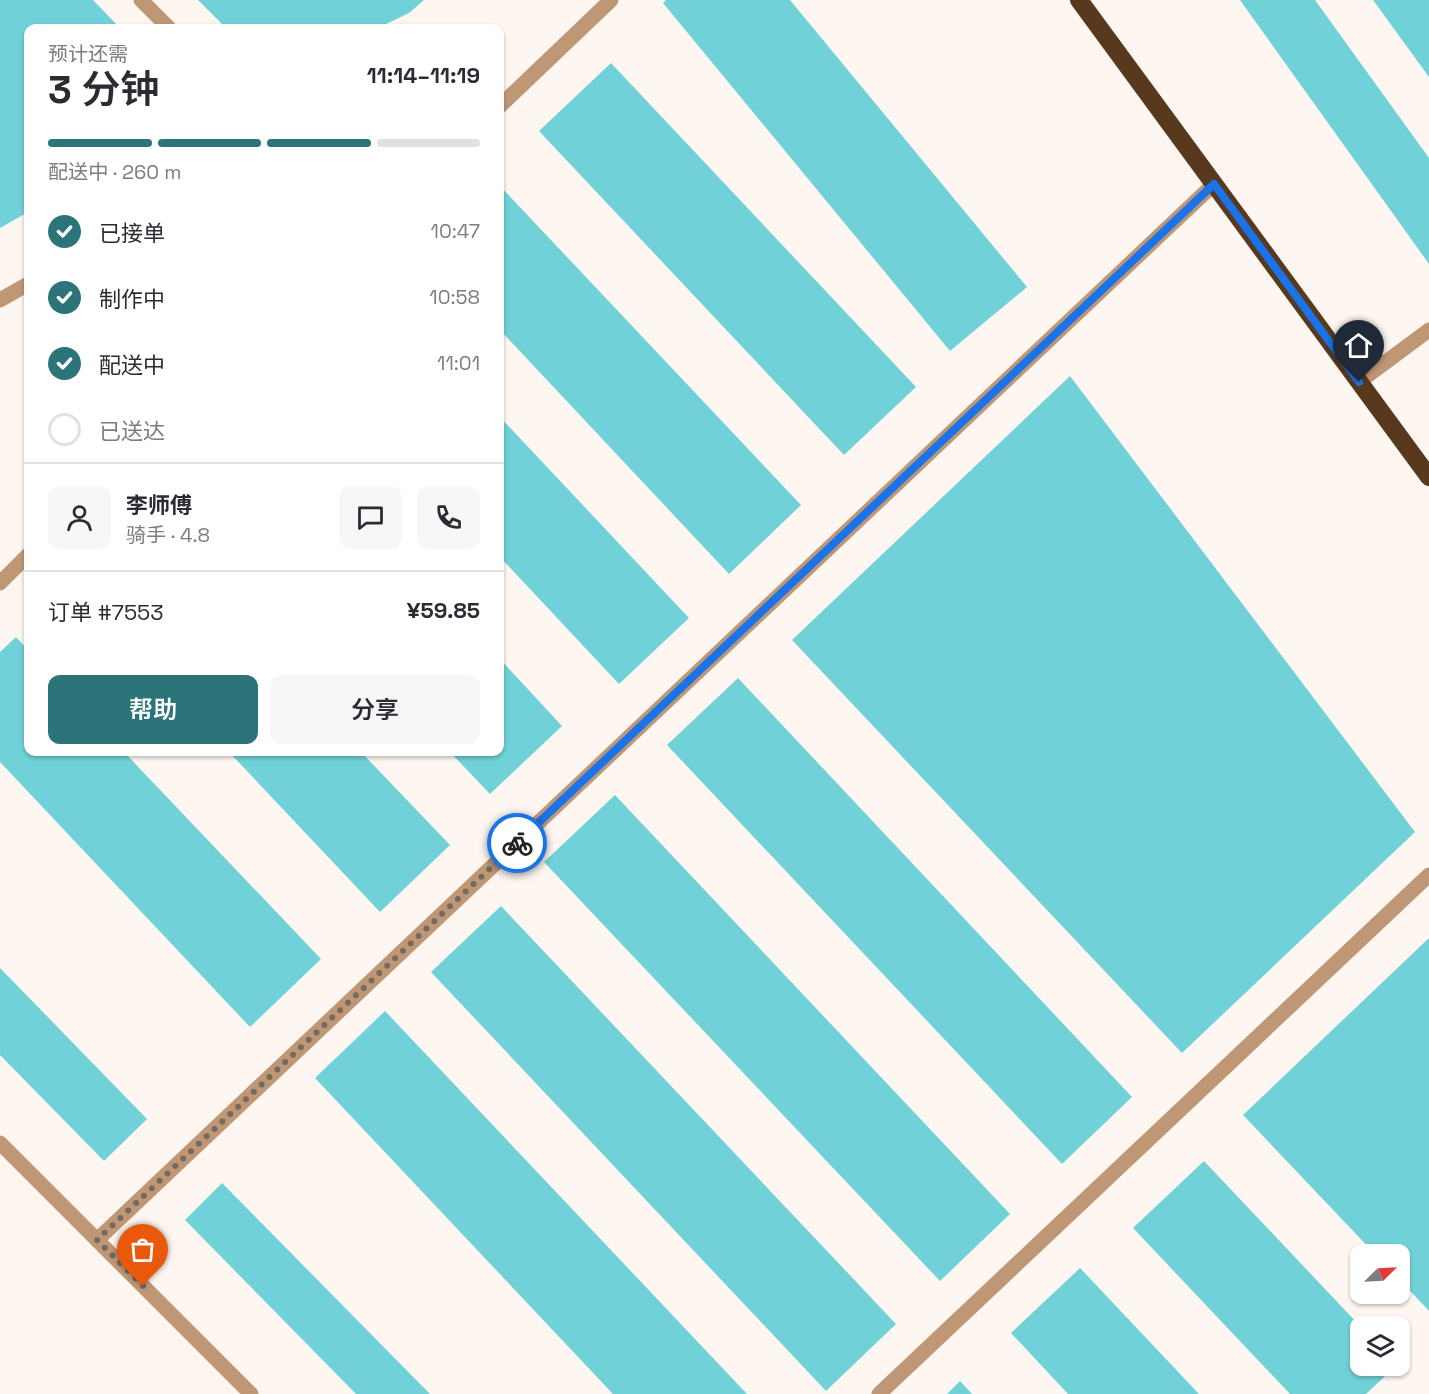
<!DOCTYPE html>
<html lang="zh">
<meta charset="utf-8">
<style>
body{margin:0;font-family:"Space Grotesk","Noto Sans SC",sans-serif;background:#f7f7f7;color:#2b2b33;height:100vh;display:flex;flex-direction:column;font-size:22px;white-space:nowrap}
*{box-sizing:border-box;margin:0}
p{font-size:20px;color:#7c7c81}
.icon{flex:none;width:33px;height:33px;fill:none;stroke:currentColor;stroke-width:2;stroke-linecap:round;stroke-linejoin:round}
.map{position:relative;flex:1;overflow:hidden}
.panel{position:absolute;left:24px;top:24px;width:480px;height:732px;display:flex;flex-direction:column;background:#fff;border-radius:12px;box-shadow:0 2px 4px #0004}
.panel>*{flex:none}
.needle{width:39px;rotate:66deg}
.fabs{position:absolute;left:1350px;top:1244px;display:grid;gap:12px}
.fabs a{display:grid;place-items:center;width:60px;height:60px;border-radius:12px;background:#fff;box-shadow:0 2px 4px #0004;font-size:30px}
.pin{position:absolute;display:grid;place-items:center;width:51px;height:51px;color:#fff;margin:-62px -26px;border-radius:50% 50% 50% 0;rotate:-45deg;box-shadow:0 0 6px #0007}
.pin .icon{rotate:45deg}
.courier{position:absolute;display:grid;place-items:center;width:60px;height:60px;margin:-30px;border:4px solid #1a73e8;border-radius:50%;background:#fff;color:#222;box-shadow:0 2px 8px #0007}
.headline em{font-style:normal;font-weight:600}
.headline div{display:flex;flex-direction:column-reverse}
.headline{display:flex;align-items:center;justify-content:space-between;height:102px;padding:0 24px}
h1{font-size:39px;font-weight:600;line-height:45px}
.bar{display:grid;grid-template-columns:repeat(4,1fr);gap:9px 6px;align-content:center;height:72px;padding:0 24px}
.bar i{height:8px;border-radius:4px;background:#e1e1e2}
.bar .active{background:#2b757a}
.bar p{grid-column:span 4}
.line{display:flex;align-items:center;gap:15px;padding:0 24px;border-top:2px solid #e1e1e2}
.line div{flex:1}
.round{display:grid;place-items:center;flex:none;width:63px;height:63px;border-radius:12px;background:#f7f7f7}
ol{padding:0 24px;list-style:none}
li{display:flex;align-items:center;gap:18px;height:66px}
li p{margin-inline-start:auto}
li .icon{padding:6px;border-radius:50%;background:#2b757a;color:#fff;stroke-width:4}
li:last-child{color:#7c7c81}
li i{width:33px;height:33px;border:3px solid #e1e1e2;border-radius:50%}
.cta{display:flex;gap:12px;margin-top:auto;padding:12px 24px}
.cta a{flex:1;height:69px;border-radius:12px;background:#2b757a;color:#fff;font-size:24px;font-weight:600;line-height:69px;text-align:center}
.cta a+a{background:#f7f7f7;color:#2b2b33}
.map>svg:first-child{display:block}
</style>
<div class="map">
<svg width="1429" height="1394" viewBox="0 0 1429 1394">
<rect width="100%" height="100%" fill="#fdf6f1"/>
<g fill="#71d1d8">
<path d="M0 0H93L120 28H28V212L0 228Z"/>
<path d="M198 0H424L409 13 378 28H226Z"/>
<path d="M666 0H790L1027 287 950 351 663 3Z"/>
<path d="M1240 0H1315L1429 158V264Z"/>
<path d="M1373 0H1429V77Z"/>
<path d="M611 63 916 387 844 455 539 131Z"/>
<path d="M500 186 801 505 729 574 500 330Z"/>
<path d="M1070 376 1415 832 1182 1053 792 640Z"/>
<path d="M500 417 689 618 619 684 500 557Z"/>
<path d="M16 637 28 650V752H124L321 959 250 1027 0 762V652Z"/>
<path d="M500 659 562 726 490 794 450 752H500Z"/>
<path d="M738 678 1132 1097 1062 1164 667 745Z"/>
<path d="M229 752H361L450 845 380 912Z"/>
<path d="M615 795 1010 1214 940 1281 544 862Z"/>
<path d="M501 906 896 1324 826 1391 431 972Z"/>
<path d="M1429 938V1311L1400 1280V1254H1375L1243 1115Z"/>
<path d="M0 968 147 1119 104 1161 0 1055Z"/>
<path d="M385 1011 747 1394H613L315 1078Z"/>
<path d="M1204 1161 1360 1326V1365H1397L1366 1394H1290L1133 1228Z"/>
<path d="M222 1183 430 1394H356L185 1220Z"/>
<path d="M1080 1268 1199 1394H1068L1011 1333Z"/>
<path d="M960 1381 972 1394H947Z"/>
</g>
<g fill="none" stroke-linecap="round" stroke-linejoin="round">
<g stroke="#c09775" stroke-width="15">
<path d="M141 0 169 28"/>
<path d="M500 106 611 0"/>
<path d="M0 300 28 284"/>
<path d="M1359 382 1429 330"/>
<path d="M0 583 28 555"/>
<path d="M0 1143 251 1394"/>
<path d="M97 1240 1214 184"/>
<path d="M879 1394 1429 875"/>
</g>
<path stroke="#58391e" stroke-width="18" d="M1079 0 1429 477"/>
</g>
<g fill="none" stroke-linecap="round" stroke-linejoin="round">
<path stroke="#736a61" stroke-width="6" stroke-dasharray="0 10.8" d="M143 1286 97 1240 517 843"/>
<path stroke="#1a73e8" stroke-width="8" d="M517 843 1214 184 1359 382"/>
</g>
</svg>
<div class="fabs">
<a><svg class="needle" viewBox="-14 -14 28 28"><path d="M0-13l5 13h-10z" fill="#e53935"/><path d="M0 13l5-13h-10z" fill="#7c7c81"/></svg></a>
<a><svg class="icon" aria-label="layers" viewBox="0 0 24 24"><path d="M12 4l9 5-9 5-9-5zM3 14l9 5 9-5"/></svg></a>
</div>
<div class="pin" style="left:143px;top:1286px;background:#ea580c"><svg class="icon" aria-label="bag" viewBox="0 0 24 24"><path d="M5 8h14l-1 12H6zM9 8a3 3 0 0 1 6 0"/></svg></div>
<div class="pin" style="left:1359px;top:382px;background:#1f2937"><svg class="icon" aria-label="home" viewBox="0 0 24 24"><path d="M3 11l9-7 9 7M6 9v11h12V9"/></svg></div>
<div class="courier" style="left:517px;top:843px"><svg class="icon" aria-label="bike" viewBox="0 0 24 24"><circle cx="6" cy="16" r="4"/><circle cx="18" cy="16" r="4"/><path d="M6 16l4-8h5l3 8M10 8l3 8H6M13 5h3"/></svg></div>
<section class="panel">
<div class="headline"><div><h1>3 分钟</h1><p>预计还需</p></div><em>11:14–11:19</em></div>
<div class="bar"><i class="active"></i><i class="active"></i><i class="active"></i><i></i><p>配送中 · 260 m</p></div>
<ol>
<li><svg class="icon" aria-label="check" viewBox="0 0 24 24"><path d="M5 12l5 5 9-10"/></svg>已接单<p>10:47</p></li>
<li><svg class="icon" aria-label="check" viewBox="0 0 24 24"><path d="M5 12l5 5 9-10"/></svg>制作中<p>10:58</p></li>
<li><svg class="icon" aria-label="check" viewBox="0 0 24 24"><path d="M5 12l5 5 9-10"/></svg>配送中<p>11:01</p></li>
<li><i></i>已送达</li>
</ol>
<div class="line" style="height:108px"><a class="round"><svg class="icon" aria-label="person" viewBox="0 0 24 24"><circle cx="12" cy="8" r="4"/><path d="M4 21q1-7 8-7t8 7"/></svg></a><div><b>李师傅</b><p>骑手 · 4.8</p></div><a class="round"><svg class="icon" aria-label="chat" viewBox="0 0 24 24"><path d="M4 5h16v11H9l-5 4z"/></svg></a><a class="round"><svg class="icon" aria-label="phone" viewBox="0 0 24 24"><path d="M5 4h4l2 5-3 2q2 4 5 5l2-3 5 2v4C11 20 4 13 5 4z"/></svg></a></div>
<div class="line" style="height:78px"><div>订单 #7553</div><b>¥59.85</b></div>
<div class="cta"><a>帮助</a><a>分享</a></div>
</section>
</div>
